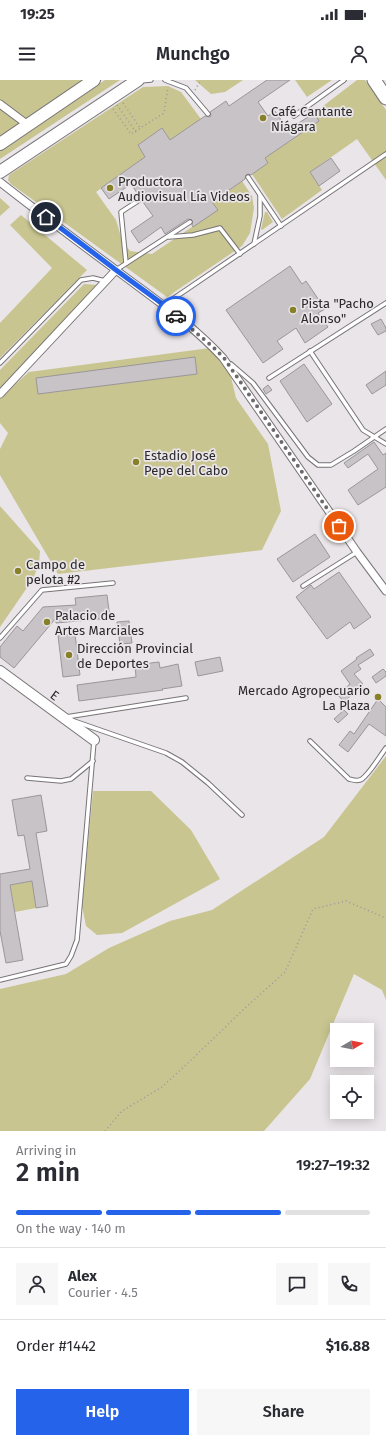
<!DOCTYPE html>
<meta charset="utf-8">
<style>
body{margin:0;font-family:"Fira Sans",sans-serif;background:#f7f7f7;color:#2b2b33;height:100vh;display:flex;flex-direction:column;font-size:15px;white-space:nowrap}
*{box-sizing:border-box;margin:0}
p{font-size:13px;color:#7c7c81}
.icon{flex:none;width:22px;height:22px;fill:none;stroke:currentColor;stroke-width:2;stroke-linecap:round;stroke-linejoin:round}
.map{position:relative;height:1051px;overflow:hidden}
.drawer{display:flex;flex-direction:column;background:#fff;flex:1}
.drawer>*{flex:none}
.needle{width:26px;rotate:80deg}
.fabs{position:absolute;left:330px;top:943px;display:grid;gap:8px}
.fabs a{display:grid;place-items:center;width:44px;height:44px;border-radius:0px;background:#fff;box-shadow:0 2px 10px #0003;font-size:20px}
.pin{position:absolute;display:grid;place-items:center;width:34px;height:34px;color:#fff;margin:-17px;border:2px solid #fff;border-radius:50%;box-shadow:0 1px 4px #0007}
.courier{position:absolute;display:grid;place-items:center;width:40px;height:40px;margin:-20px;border:3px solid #2563eb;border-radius:50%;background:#fff;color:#222;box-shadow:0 1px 5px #0007}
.overview em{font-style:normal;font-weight:600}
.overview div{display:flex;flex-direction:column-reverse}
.overview{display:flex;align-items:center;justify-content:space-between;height:68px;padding:0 16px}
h1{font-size:26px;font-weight:600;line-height:30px}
.bar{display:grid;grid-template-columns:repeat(4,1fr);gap:6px 4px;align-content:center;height:48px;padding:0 16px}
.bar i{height:5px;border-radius:3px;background:#e1e1e2}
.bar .on{background:#2563eb}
.bar p{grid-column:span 4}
.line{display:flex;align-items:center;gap:10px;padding:0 16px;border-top:1px solid #e1e1e2}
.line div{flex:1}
.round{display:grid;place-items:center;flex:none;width:42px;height:42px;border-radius:0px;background:#f7f7f7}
.action{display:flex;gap:8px;margin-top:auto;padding:8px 16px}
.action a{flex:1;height:46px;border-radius:0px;background:#2563eb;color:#fff;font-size:16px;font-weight:600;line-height:46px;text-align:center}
.action a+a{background:#f7f7f7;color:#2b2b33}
.status{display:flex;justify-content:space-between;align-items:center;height:28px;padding:0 20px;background:#fff;direction:ltr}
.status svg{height:11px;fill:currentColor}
header{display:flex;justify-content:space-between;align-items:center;height:52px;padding:0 16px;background:#fff;font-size:18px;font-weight:600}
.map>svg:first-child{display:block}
</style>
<div class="status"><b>19:25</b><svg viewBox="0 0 49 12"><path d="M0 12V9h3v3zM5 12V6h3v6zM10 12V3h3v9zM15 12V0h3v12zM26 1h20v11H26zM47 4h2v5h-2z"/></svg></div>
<header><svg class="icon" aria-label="menu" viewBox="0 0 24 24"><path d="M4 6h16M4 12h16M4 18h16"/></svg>Munchgo<svg class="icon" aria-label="person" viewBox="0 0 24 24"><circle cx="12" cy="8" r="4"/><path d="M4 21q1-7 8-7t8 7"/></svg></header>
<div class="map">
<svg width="386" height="1051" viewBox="0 0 386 1051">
<rect width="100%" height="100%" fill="#eae5e8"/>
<g fill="#c8c590">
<path d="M0 0H87L0 59Z"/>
<path d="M105 0H120L0 79V70Z"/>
<path d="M195 0H243L225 12 211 14Z"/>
<path d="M295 0H332L307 17Z"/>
<path d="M357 0H365L386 30V100L357 59 310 92 322 110 282 139 252 94 268 83 265 78 319 41 314 33Z"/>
<path d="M168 6 181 12 201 39 170 60 162 48 138 65 145 77 96 112 116 140 122 160 130 171 152 174 217 130 212 122 242 101 252 116 254 128 250 153 242 166 167 217 11 104 8 100 9 95 143 7Z"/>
<path d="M0 118 10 127 0 136Z"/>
<path d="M265 132H267L273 142 262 150 261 149Z"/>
<path d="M21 135 87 190 0 278V243L52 188 10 145Z"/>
<path d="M84 204 97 205 0 308V290Z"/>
<path d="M210 268 230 293 236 318 268 364 281 431 262 470 58 494 0 395V369L8 353 0 343V318L29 292Z"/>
<path d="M0 426 40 471 39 484 33 499 0 547Z"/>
<path d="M386 676V920L382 910 354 894 310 999 264 1051H0V909L66 894 109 868 170 841 212 830 324 757Z"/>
<path d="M93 711H151L191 750 220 799 122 853 97 855 86 846 82 826Z"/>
<path d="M32 801 36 828 15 832 10 805Z"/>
</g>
<g fill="#c8c3c6" stroke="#9b9699">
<path d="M267 0H290L258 22 268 36 275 31 288 50 314 33 319 41 265 78 268 83 251 95 248 94 246 95 245 99 212 122 218 130 193 147 192 145V140L188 139 165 154 161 147 139 163 131 151 153 136 143 122 144 119 143 117 139 116 131 104 109 119 101 108 145 77 138 65 162 48 170 60 205 36 210 37 211 35 210 32 226 21 229 26Z"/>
<path d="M331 78 340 91 319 106 310 92Z"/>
<path d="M290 186 302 204 306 201 325 229 318 233 328 247 305 263 296 248 277 261 283 269 263 283 226 230Z"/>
<path d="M381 239 386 248V251L378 255 371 244Z"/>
<path d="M195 277 197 294 38 314 36 298Z"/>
<path d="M304 284 332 324 307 342 280 301Z"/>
<path d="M386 291V305L372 314 366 305Z"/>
<path d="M268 305 272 310 266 314 263 309Z"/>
<path d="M374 362 383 375 386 373V407L358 425 348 410 378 389 368 374 348 388 344 383Z"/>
<path d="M315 454 330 477 293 502 277 479Z"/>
<path d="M339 492 371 537 354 549 350 542 327 559 296 517 311 505 314 509Z"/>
<path d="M107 515 110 538 56 543V538L14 588 0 577V567L17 546 23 551 43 527 76 525 75 518Z"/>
<path d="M129 541 132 563 120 564 117 542Z"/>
<path d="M75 554 80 595 63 597 58 556Z"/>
<path d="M370 569 374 575 358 585 361 589 354 594 363 604 344 622 338 615 350 604 341 591 357 579 356 578Z"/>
<path d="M220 577 223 591 198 596 195 582Z"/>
<path d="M159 582 160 588 178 584 182 606 162 609 163 610 79 621 77 605 136 597 135 585Z"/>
<path d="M383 589 386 592V596L376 603 372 597Z"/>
<path d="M378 619 386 627V656L369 644 348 672 339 665 350 651 354 654Z"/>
<path d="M344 630 348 634 338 643 334 639Z"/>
<path d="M41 715 47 751 36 753 48 826 36 828 32 801 10 805 23 880 6 883 0 851V794L30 789 24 755 18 756 12 720Z"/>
</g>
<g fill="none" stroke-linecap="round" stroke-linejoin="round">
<defs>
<g id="lane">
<path d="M165 0 186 8 208 34"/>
<path d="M140 1 151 0"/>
<path d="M294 36 344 0"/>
<path d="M248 97 281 146"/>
<path d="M169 157 193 155 220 148 240 174"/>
<path d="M254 164 260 136V116"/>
<path d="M126 183 121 132 141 119"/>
<path d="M116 190 190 142"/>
<path d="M164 225 386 74"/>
<path d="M310 271 363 350 386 364"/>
<path d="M0 283 81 200 93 198 105 201"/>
<path d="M231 284 253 303 308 377 318 385H331L354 371 386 349"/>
<path d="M269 298 386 223"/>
<path d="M303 506 357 472"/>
<path d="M0 558 42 510 113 503"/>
<path d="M66 637 186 618"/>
<path d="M74 641 166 673 182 682 208 703 242 735"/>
<path d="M310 661 349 699C353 700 358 702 362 699 370 693 380 676 386 668"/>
<path d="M27 698 61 701 71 699 93 681"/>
<path d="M0 900 66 884 71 876 77 860 94 661"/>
</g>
<g id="street">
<path d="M0 24 28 45"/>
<path d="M0 102C38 132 77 161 116 190 153 218 192 244 223 278L357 472 386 511"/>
<path d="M0 314 116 190"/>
</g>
<path id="secondary" d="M0 591 94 660"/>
<g id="primary">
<path d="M0 64 94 0"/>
<path d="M0 92 138 0"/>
</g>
<path id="highway" d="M374 0 386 18"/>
</defs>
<use href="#lane" stroke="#787476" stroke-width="5.5"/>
<use href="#street" stroke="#787476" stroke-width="9"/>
<use href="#secondary" stroke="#787476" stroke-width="12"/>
<use href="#primary" stroke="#787476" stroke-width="14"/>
<use href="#highway" stroke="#787476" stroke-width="15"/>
<g stroke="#9c989b" stroke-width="1.5" stroke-dasharray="1 3" stroke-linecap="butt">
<path d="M195 10 201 0"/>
<path d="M123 23 140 48"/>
<path d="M117 25 136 52"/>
<path d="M113 29 131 54 164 33 168 7"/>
<path d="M105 1051 122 1031 162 1007 189 982 244 929 285 892 313 829 346 821 386 838"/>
</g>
<use href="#lane" stroke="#fff" stroke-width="3.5"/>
<use href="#street" stroke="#fff" stroke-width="7"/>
<use href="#secondary" stroke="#fff" stroke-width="10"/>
<use href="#primary" stroke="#fff" stroke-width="12"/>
<use href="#highway" stroke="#fff" stroke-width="13"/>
</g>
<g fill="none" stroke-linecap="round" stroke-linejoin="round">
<path stroke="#6d6a6c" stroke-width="4" stroke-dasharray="0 7.2" d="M176 236 212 266 224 278 339 446"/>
<path stroke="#2563eb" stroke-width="5" d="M46 137 116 190 164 225 176 236"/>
</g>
<g fill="#878028" stroke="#eae5e8" stroke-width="1.5">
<circle cx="263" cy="38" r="4"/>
<circle cx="110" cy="108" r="4"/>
<circle cx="293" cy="230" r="4"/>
<circle cx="136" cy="382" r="4"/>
<circle cx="18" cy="491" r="4"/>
<circle cx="47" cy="542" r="4"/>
<circle cx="69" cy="575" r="4"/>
<circle cx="378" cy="617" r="4"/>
</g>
<g text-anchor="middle" stroke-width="3.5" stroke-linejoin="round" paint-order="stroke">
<g font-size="13" fill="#2a2829" stroke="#eae5e8" text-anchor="start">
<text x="271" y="36">Café Cantante<tspan x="271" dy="15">Niágara</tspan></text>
<text x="118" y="106">Productora<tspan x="118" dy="15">Audiovisual Lía Videos</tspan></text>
<text x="301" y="228">Pista "Pacho<tspan x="301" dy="15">Alonso"</tspan></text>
<text x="144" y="380">Estadio José<tspan x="144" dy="15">Pepe del Cabo</tspan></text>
<text x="26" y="489">Campo de<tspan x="26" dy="15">pelota #2</tspan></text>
<text x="55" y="540">Palacio de<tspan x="55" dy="15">Artes Marciales</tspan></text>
<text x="77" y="573">Dirección Provincial<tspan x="77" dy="15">de Deportes</tspan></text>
<text x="370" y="615" text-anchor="end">Mercado Agropecuario<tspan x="370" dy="15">La Plaza</tspan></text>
</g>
<g font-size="13" fill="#2a2829" stroke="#eae5e8">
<text transform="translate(55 615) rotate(36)" y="5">E</text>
</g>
</g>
</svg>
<div class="fabs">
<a><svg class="needle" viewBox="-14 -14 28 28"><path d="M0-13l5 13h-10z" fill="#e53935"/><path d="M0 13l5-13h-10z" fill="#7c7c81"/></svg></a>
<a><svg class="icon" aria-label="locate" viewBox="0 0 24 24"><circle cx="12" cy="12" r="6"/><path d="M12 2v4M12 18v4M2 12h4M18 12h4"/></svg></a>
</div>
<div class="pin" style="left:339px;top:446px;background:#ea580c"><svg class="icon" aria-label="bag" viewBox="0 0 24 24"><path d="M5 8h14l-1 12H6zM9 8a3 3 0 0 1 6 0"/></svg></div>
<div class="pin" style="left:46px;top:137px;background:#1f2937"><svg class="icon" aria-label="home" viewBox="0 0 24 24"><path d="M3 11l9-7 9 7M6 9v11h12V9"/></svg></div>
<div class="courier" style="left:176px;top:236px"><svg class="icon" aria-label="car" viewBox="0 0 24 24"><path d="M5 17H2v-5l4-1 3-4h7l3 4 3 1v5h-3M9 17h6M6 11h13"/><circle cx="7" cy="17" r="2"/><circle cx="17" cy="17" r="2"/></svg></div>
</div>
<section class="drawer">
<div class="overview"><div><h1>2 min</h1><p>Arriving in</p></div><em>19:27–19:32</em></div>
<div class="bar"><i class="on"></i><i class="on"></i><i class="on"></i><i></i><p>On the way · 140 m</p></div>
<div class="line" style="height:72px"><a class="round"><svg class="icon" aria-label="person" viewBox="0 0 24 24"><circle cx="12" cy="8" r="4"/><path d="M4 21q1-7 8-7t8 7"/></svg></a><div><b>Alex</b><p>Courier · 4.5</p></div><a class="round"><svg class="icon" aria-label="chat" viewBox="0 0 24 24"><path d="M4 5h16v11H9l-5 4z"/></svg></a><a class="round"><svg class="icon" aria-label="phone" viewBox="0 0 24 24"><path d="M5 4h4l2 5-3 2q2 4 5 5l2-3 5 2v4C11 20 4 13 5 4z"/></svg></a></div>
<div class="line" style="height:52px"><div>Order #1442</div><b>$16.88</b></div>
<div class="action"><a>Help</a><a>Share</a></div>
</section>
